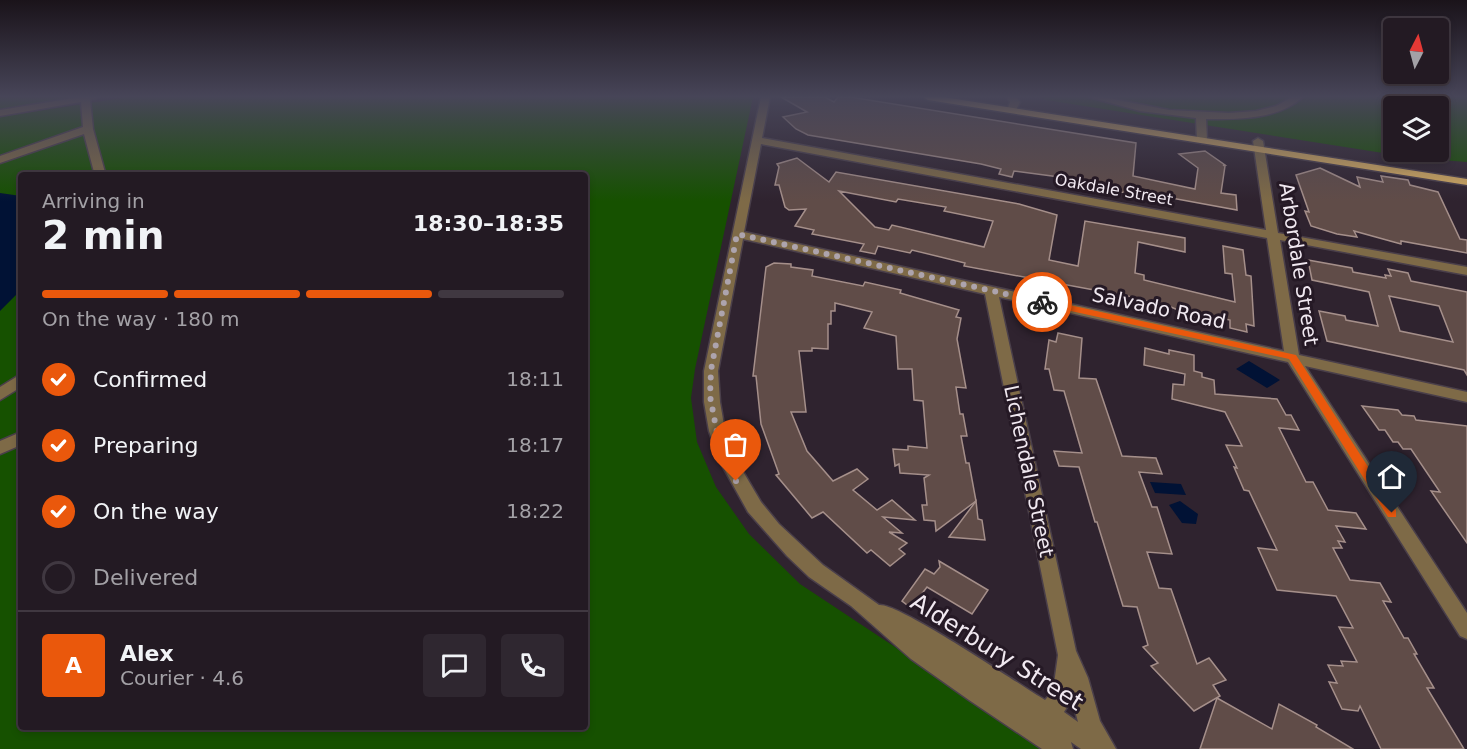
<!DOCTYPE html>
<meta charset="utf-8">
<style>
body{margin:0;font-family:"DejaVu Sans",sans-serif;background:#2f2730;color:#f1f3f6;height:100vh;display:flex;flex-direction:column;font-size:22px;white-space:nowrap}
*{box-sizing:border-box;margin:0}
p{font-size:20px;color:#a3a1a6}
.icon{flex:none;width:33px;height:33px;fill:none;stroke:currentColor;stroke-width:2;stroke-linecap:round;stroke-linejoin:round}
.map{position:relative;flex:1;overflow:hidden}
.sheet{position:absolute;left:18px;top:172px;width:570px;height:558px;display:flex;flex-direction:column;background:#231a23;border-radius:6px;box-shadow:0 3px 9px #0003,0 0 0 2px #403841}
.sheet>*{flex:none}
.needle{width:39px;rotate:6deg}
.buttons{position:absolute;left:1383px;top:18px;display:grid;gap:12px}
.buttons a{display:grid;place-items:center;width:66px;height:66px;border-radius:6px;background:#231a23;box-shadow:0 3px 9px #0003,0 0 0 2px #403841;font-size:30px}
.pin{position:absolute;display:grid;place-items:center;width:51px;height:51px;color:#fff;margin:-62px -26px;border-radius:50% 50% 50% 0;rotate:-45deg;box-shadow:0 0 6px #0007}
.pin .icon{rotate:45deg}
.courier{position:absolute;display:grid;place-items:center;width:60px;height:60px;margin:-30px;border:4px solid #ea580c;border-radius:50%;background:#fff;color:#222;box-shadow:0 2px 8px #0007}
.overview em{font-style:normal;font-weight:800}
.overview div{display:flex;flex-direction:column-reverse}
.overview{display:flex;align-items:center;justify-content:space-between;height:102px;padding:0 24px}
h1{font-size:39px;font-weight:800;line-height:45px}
.bar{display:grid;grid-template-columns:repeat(4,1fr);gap:9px 6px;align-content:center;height:72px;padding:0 24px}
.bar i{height:8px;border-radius:4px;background:#403841}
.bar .active{background:#ea580c}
.bar p{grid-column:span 4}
.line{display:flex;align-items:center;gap:15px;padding:0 24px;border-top:2px solid #403841}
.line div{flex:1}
.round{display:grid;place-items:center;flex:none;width:63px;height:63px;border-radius:6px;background:#2f2730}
ol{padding:0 24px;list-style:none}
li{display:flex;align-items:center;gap:18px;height:66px}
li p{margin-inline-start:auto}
li .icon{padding:6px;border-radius:50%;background:#ea580c;color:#fff;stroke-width:4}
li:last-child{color:#a3a1a6}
li i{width:33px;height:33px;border:3px solid #403841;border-radius:50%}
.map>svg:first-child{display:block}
</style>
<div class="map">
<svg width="1467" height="749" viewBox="0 0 1467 749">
<rect width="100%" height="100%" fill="#2f232f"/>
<g fill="#165100" fill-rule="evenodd">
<path d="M128 97H753L695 369 691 398 697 442 716 487 749 534 800 584 1049 749H0V117ZM21 176H585V728H21Z"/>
<path d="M1039 97H1467V162L1415 158 1046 100ZM1394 106H1438V152H1394Z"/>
</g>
<path fill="#205b0c" d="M0 97H75L0 110Z"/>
<g fill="#011235">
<path d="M0 193 21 196V290L0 311Z"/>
<path d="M1249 361 1280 380 1267 388 1236 369Z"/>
<path d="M1150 482 1181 484 1186 495 1155 493Z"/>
<path d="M1180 501 1198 514 1196 524 1182 523 1169 505Z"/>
</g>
<g fill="#604c48" stroke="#a58f8a" stroke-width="1.5" fill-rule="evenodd">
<path d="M781 97H825L834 102 838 97H850L1136 143 1133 176 1195 189 1198 168 1179 154 1205 151 1225 165H1223L1225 166 1221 193 1236 195 1237 210 1128 190 1127 193 1100 189 1095 187 1096 183 1052 176 1014 171 1012 177 999 174 1001 169 981 164 808 135 796 129 783 117 807 112Z"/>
<path d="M797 158 829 182 836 172 1019 204 1057 215 1049 260 1078 266 1085 221 1185 238V252L1138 242 1135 273 1144 275V280L1235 302 1232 274 1225 273 1223 246 1243 250 1246 275 1251 276 1254 326 1246 324 1247 332 1230 328V320L1194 312V318L1178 314V310L1171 307 1132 297 964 266 965 263 912 250 910 253 878 246 875 254 860 251 864 244 812 234 814 230 795 226 806 209 789 210 785 207 779 185H775L779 167 777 164ZM839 191 896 202 898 199 946 207 944 211 993 221 984 247 892 225 889 230 875 227Z"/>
<path d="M1320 168 1360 187 1357 177 1383 182 1381 176 1408 180 1410 185 1438 192 1460 239 1467 240V253L1401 241V244L1354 231 1357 237 1337 234 1311 226 1305 211 1309 212 1296 175Z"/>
<path d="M1308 260 1352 268 1353 272 1386 278 1385 275 1391 276 1388 269 1408 273 1411 281 1467 292V375L1464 370 1327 341 1319 311 1345 316 1346 320 1378 326 1369 292 1312 280ZM1389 296 1439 306 1453 342 1400 331Z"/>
<path d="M774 263 791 264V267L813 270 812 276 863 286 865 282 901 290 900 293 959 310 956 317 961 318 957 339 966 388 956 387 960 414H963L967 436H961L966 463H969L976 501 936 531 935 521 924 520 922 505H927L924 478 929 475 900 473 899 464 895 466 893 449 908 450V446L927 448 923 401 914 400 912 369H898L896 336 864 328 872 312 835 303V311H831V324H828V349L812 348V351H799L806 412H791L807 451 833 481 857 469 868 479 853 490 877 510 892 500 915 520 883 517 902 533 889 532 907 543 899 549 905 554 890 566 871 550 867 553 823 512 812 518 776 475 779 474 761 424 756 376H753L766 267Z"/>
<path d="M1058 333 1082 338 1079 378 1096 379 1122 456 1156 458 1162 474 1139 472 1152 507H1157L1172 554 1147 552 1159 588 1171 589 1197 664 1209 658 1226 680 1213 685 1220 696 1194 711 1151 666 1158 663 1143 647 1148 645 1137 607 1123 606 1097 522H1095L1079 467 1059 466 1054 451 1082 453 1064 391 1054 390 1049 369H1045L1049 340 1056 342Z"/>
<path d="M1145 348 1169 354V350L1194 355V371L1202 373V377L1214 380 1215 394 1277 399 1286 415H1291L1299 430 1279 428 1306 482H1313L1328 510 1356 513 1366 529 1336 526 1345 542 1338 541 1342 548H1333L1350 580 1380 583 1391 602 1383 601 1404 638H1408L1417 654H1414L1434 688H1427L1464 749H1381L1360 706 1358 711 1342 709 1329 682 1337 683 1328 665 1343 666 1341 661 1357 662 1339 627 1353 628 1336 596 1277 590 1258 548 1277 550 1249 491 1244 490 1234 467 1237 468 1226 445 1242 446 1225 412 1172 399 1173 384 1184 385 1185 374 1144 365Z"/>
<path d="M1362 406 1398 410 1402 415 1414 416 1416 420 1467 426V543L1431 491 1440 492 1411 449H1403L1398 442H1393L1385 430H1379Z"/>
<path d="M976 501 978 519 982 520 985 540 949 537Z"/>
<path d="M939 561 988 590 972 614 927 587 911 608 902 601 925 569 934 574 940 567Z"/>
<path d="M1217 698 1272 729 1279 704 1317 725 1316 727 1353 749H1200Z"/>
</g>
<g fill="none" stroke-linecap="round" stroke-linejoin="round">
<defs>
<g id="minor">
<path d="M80 97H99L90 100 93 129 106 176H95L84 134 0 163V156L83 127 81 102 0 116V110Z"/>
<path d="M761 97H770L762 138 1266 230 1253 141 1258 138 1263 141 1278 233 1467 267V275L1280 240 1299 355 1467 392V402L1305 366 1467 613V639L1460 636 1288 362 999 297 1076 651 1088 678 1100 721 1116 749H1081L1071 742 1073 749H1042L969 700 911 659 851 606 809 577 787 556 748 512 718 458 709 431 704 402V371ZM761 144 1267 238 1284 351 744 232ZM743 239 985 294 1058 655 1053 691 1045 700C1020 685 898 602 879 605L823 565 779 524 761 502 735 458 725 431 720 402 718 371ZM1072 699 1078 722 1064 712Z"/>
<path d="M1007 97H1016L1020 102 1015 112 1007 110 1010 102Z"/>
<path d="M1089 97H1103L1169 110 1229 113 1256 111 1276 106 1292 97H1303C1278 120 1238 119 1206 119L1207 140 1202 143 1197 140 1196 118 1140 111Z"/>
<path d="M21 374V387L0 400V387Z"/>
<path d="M21 432V445L0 454V441Z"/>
</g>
<path id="major" d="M923 97H943L1467 179V185L928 100Z"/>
</defs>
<use href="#minor" stroke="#4a3f4a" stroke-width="3"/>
<use href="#major" stroke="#4a3f4a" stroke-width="3"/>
<use href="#minor" fill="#7e6a47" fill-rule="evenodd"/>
<use href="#major" fill="#d5ac61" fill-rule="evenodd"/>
</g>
<linearGradient id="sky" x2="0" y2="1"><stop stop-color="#1a131a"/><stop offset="0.48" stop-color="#474558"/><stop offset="1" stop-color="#474558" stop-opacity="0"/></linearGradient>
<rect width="1467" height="201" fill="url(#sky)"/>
<path fill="#ea580c" d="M1042 299 1296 355 1396 510V517H1388L1289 359 1039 304 1037 302Z"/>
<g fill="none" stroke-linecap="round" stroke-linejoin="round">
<path stroke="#ada4ad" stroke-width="6" stroke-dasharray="0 10.8" d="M736 481 718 438 710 396 711 370 737 234 1042 302"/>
</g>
<g text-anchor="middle" stroke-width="6" stroke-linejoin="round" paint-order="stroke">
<g font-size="16" fill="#f1e9f1" stroke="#251925">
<text transform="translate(1114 189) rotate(10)" y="6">Oakdale Street</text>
</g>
<g font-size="20" fill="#f1e9f1" stroke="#251925">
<text transform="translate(1299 264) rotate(81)" y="7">Arbordale Street</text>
<text transform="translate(1159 308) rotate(12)" y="7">Salvado Road</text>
<text transform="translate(1029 471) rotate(78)" y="7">Lichendale Street</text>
</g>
<g font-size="24" fill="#f1e9f1" stroke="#251925">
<text transform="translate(997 652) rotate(32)" y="8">Alderbury Street</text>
</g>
</g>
</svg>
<div class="buttons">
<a><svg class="needle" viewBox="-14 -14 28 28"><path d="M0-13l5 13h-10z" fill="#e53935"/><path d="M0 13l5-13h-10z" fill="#a3a1a6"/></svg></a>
<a><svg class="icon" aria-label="layers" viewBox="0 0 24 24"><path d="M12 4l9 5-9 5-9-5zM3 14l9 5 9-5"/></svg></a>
</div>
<div class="pin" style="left:736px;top:481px;background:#ea580c"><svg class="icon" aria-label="bag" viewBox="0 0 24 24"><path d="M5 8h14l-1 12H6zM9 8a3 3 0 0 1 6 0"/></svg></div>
<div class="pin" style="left:1392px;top:513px;background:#1f2937"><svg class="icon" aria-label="home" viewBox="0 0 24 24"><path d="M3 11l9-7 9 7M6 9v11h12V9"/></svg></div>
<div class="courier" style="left:1042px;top:302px"><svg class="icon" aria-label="bike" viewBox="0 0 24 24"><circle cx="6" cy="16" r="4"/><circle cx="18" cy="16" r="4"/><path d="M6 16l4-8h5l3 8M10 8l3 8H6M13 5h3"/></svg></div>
<section class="sheet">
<div class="overview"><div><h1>2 min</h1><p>Arriving in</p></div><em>18:30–18:35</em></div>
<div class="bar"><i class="active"></i><i class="active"></i><i class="active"></i><i></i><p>On the way · 180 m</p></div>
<ol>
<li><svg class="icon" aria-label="check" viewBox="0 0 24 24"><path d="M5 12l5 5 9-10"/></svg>Confirmed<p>18:11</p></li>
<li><svg class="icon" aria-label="check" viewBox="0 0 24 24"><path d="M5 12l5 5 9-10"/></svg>Preparing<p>18:17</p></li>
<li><svg class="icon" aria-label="check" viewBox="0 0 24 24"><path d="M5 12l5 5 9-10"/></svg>On the way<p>18:22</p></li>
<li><i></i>Delivered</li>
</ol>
<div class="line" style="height:108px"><b class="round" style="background:#ea580c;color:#fff">A</b><div><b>Alex</b><p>Courier · 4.6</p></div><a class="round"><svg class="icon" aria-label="chat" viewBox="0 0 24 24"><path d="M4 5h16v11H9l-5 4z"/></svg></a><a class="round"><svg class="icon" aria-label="phone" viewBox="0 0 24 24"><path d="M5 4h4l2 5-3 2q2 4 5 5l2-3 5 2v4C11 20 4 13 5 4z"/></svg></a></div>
</section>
</div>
